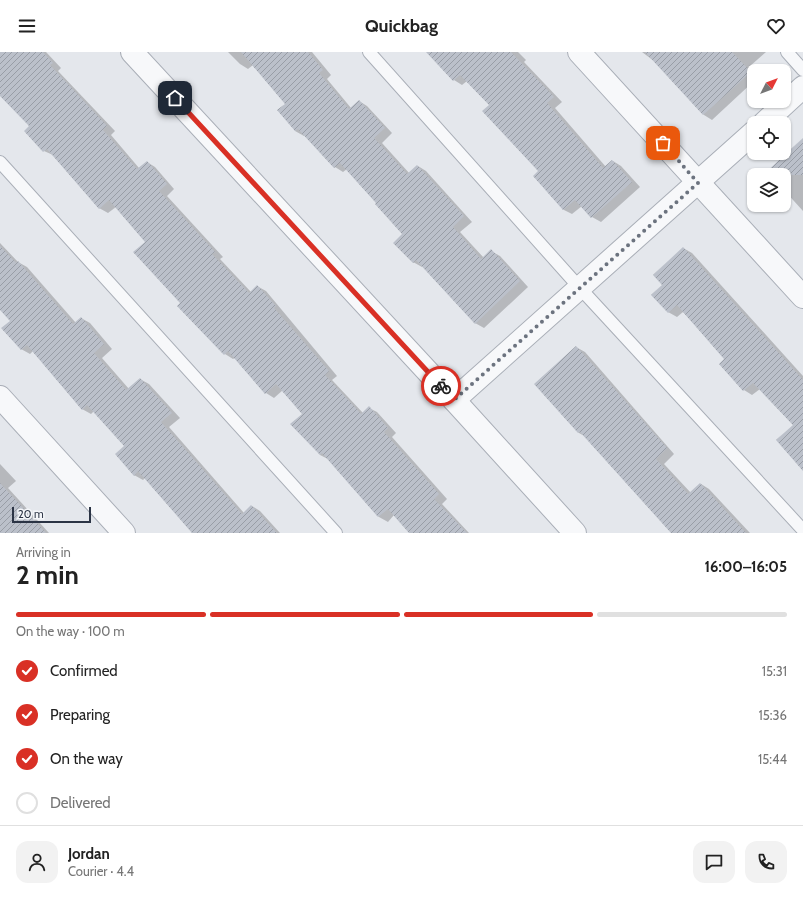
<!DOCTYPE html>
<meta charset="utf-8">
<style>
body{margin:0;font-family:Cabin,sans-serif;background:#f2f2f2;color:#222;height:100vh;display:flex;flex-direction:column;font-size:15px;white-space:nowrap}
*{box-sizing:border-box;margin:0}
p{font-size:13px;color:#767676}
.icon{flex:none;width:22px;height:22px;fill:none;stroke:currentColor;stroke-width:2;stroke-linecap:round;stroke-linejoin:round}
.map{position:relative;height:481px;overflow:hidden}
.side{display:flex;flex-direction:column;background:#fff;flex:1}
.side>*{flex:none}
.needle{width:26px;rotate:48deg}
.tools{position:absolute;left:747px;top:12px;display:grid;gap:8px}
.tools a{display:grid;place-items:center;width:44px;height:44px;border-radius:8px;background:#fff;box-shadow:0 1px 3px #0004;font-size:20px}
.scale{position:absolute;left:12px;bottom:10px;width:79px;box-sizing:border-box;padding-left:4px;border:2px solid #2b3445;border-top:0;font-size:11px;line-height:14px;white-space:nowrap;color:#2b3445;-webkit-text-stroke:3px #f4f6f9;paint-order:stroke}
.pin{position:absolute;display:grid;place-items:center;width:34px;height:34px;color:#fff;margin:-17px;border-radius:8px;box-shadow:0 2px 6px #0006}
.courier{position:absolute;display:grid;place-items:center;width:40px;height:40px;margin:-20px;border:3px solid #d93025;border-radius:50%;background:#fff;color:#222;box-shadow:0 1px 5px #0007}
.summary em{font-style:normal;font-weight:700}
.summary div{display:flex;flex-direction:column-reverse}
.summary{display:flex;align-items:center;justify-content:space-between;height:68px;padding:0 16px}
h1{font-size:26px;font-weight:700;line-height:30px}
.bar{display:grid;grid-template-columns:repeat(4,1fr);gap:6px 4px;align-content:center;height:48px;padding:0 16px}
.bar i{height:5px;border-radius:3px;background:#e0e0e0}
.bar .selected{background:#d93025}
.bar p{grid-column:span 4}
.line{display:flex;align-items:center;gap:10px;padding:0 16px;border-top:1px solid #e0e0e0}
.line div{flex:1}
.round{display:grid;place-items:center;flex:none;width:42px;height:42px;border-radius:12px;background:#f2f2f2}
ol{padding:0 16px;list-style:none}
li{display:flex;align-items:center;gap:12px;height:44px}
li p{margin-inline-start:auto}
li .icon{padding:4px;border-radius:50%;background:#d93025;color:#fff;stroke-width:4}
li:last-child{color:#767676}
li i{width:22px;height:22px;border:2px solid #e0e0e0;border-radius:50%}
header{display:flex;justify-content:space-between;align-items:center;height:52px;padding:0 16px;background:#fff;font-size:18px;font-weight:700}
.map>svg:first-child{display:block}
</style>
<header><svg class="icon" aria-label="menu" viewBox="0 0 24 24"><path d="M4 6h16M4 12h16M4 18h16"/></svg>Quickbag<svg class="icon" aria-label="heart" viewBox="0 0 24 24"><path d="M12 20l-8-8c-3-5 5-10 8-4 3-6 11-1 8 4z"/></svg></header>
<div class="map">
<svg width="803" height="481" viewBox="0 0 803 481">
<defs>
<pattern id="building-hatch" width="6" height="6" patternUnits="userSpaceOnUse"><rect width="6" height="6" fill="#bbc0ca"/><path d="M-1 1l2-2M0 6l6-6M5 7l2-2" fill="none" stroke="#989da6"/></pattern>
</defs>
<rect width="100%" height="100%" fill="#e4e7ec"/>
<g fill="#0003">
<path d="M0 0H46L61 16 58 19 115 79 111 83 139 116 147 110 155 115 174 137 167 144 223 205 220 207 251 240 257 234 266 239 337 324 332 328 363 361 369 356 377 360 396 381 392 385 447 447 442 452 469 481H410L394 463 388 470 379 465 328 407 320 403 303 362 283 338 274 346 266 341 235 306 233 307 225 302 181 251 146 190 116 155 108 161 99 156 53 103 44 99 30 74 0 43Z"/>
<path d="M228 0H312L331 23 327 27 351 56 359 49 367 54 392 81 382 91 410 122 418 114 426 119 472 170 460 180 484 206 491 199 500 204 528 235 484 276 475 271 423 214 422 215 413 210 403 182 347 117 343 120 335 115 305 83 304 84 295 79 286 52 253 13 248 17 240 12Z"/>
<path d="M427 0H518L526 8 524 10 562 50 555 56 606 115 613 109 621 114 640 135 601 170 592 165 582 154 572 162 564 158 534 124 539 119 490 53 467 29 462 33 454 28Z"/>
<path d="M642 0H766L749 15 754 20V29L712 68 704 63 654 9Z"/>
<path d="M803 88V159L784 138V123H770Z"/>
<path d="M0 191 18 210 27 215 76 271 81 266 90 271 112 297 102 306 129 337 140 327 149 332 180 366 169 375 244 461 252 454 260 459 280 481H193L145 426 143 428 134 423 125 394 94 359 91 362 82 357 33 299 30 302 21 297 11 269 0 256Z"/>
<path d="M683 196 692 201 803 324V417L794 374 760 337 752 343 744 338 720 312 726 307 683 260 677 265 668 260 663 233Z"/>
<path d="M576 295 585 300 674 402 664 412 691 441 701 432 709 437 750 481H672L586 385 579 381 535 332Z"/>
<path d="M0 412 16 429 8 436 49 481H0Z"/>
</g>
<g fill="url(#building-hatch)">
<path d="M0 0H43L53 11 50 13 107 74 103 78 137 117 147 109 167 132 159 139 215 200 212 202 249 241 257 233 276 254 274 256 329 319 325 323 361 362 369 354 388 376 384 380 439 442 434 447 467 481H409L388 457 378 465 322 401 320 403 290 372 302 362 276 332 265 342 228 299 224 303 177 254 180 251 133 200 145 190 109 148 99 157 47 97 43 100 24 79 29 74 0 44Z"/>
<path d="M241 0H308L323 18 319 21 349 57 359 48 385 76 374 86 407 122 417 113 464 164 453 175 481 207 491 197 520 229 475 272 416 208 413 211 393 191 402 182 375 152 376 151 340 111 334 116 298 77 295 79 277 58 285 52Z"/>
<path d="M426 0H511L554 45 547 51 603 116 612 108 632 130 591 166 575 148 563 158 533 124 538 119 482 59 489 53 460 23 453 29Z"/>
<path d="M645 0H732L751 20 703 63Z"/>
<path d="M803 86V123H763Z"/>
<path d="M0 194 16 211 18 209 73 272 81 265 104 292 94 301 126 338 140 326 172 361 161 370 242 462 251 453 277 481H192L138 419 134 424 115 402 124 394 87 353 82 358 27 293 21 298 1 276 10 269 0 258Z"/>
<path d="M683 195 803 328V419L776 388 793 373 753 331 743 339 719 312 724 307 677 253 668 261 651 243 662 233 653 223Z"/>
<path d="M576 294 667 396 656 407 688 442 700 431 746 481H671L580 380 578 381 534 332Z"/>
<path d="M0 431 46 481H0Z"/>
</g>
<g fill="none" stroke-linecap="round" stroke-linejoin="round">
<defs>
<g id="service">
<path d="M369 0 579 235 803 478"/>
<path d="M787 0 803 18"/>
<path d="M0 110 336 481"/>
</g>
<g id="minor">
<path d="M579 0 803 245"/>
<path d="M764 71 803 35"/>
<path d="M0 345 124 481"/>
<path d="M454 348 754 80"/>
</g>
<path id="tertiary" d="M132 0 454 348 575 481"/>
</defs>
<use href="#service" stroke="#a9aeb7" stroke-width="14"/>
<use href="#minor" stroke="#a9aeb7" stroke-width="24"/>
<use href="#tertiary" stroke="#a9aeb7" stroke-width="24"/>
<use href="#service" stroke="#f7f8fa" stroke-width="12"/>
<use href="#minor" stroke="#f7f8fa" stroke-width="22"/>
<use href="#tertiary" stroke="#f7f8fa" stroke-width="22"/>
</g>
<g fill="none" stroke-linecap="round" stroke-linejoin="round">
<path stroke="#6c737f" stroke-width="4" stroke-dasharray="0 7.2" d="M441 334 454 348 698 131 663 91"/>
<path stroke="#d93025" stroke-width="5" d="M175 46 441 334"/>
</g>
</svg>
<div class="tools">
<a><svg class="needle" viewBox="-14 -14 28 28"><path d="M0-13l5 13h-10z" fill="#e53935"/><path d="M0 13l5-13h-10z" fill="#767676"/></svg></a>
<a><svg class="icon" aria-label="locate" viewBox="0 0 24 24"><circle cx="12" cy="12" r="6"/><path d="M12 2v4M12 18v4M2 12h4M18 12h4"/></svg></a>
<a><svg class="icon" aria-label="layers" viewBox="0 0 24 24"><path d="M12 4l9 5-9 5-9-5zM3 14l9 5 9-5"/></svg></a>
</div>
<div class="scale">20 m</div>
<div class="pin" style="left:663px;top:91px;background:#ea580c"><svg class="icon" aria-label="bag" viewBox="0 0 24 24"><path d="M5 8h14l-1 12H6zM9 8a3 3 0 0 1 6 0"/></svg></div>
<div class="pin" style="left:175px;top:46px;background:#1f2937"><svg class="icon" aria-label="home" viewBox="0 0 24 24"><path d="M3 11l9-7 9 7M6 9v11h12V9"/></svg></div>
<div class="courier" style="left:441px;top:334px"><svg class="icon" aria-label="bike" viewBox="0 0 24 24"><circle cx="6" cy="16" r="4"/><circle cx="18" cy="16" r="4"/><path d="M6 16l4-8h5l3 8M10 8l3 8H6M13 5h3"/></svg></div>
</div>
<section class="side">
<div class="summary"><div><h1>2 min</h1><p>Arriving in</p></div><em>16:00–16:05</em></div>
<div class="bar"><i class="selected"></i><i class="selected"></i><i class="selected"></i><i></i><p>On the way · 100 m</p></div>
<ol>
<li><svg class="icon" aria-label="check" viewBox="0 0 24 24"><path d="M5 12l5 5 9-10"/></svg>Confirmed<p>15:31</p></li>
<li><svg class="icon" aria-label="check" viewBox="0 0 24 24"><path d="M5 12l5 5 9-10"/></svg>Preparing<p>15:36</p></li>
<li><svg class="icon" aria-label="check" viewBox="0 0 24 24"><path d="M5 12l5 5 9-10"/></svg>On the way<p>15:44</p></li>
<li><i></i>Delivered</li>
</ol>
<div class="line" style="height:72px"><a class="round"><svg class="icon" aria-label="person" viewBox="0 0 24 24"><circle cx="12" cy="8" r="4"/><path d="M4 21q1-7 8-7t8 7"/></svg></a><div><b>Jordan</b><p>Courier · 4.4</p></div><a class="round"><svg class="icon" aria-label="chat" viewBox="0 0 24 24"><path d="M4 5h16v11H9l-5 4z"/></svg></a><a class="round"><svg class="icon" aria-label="phone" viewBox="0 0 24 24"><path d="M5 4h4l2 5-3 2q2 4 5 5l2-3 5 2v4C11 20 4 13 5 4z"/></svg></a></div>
</section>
